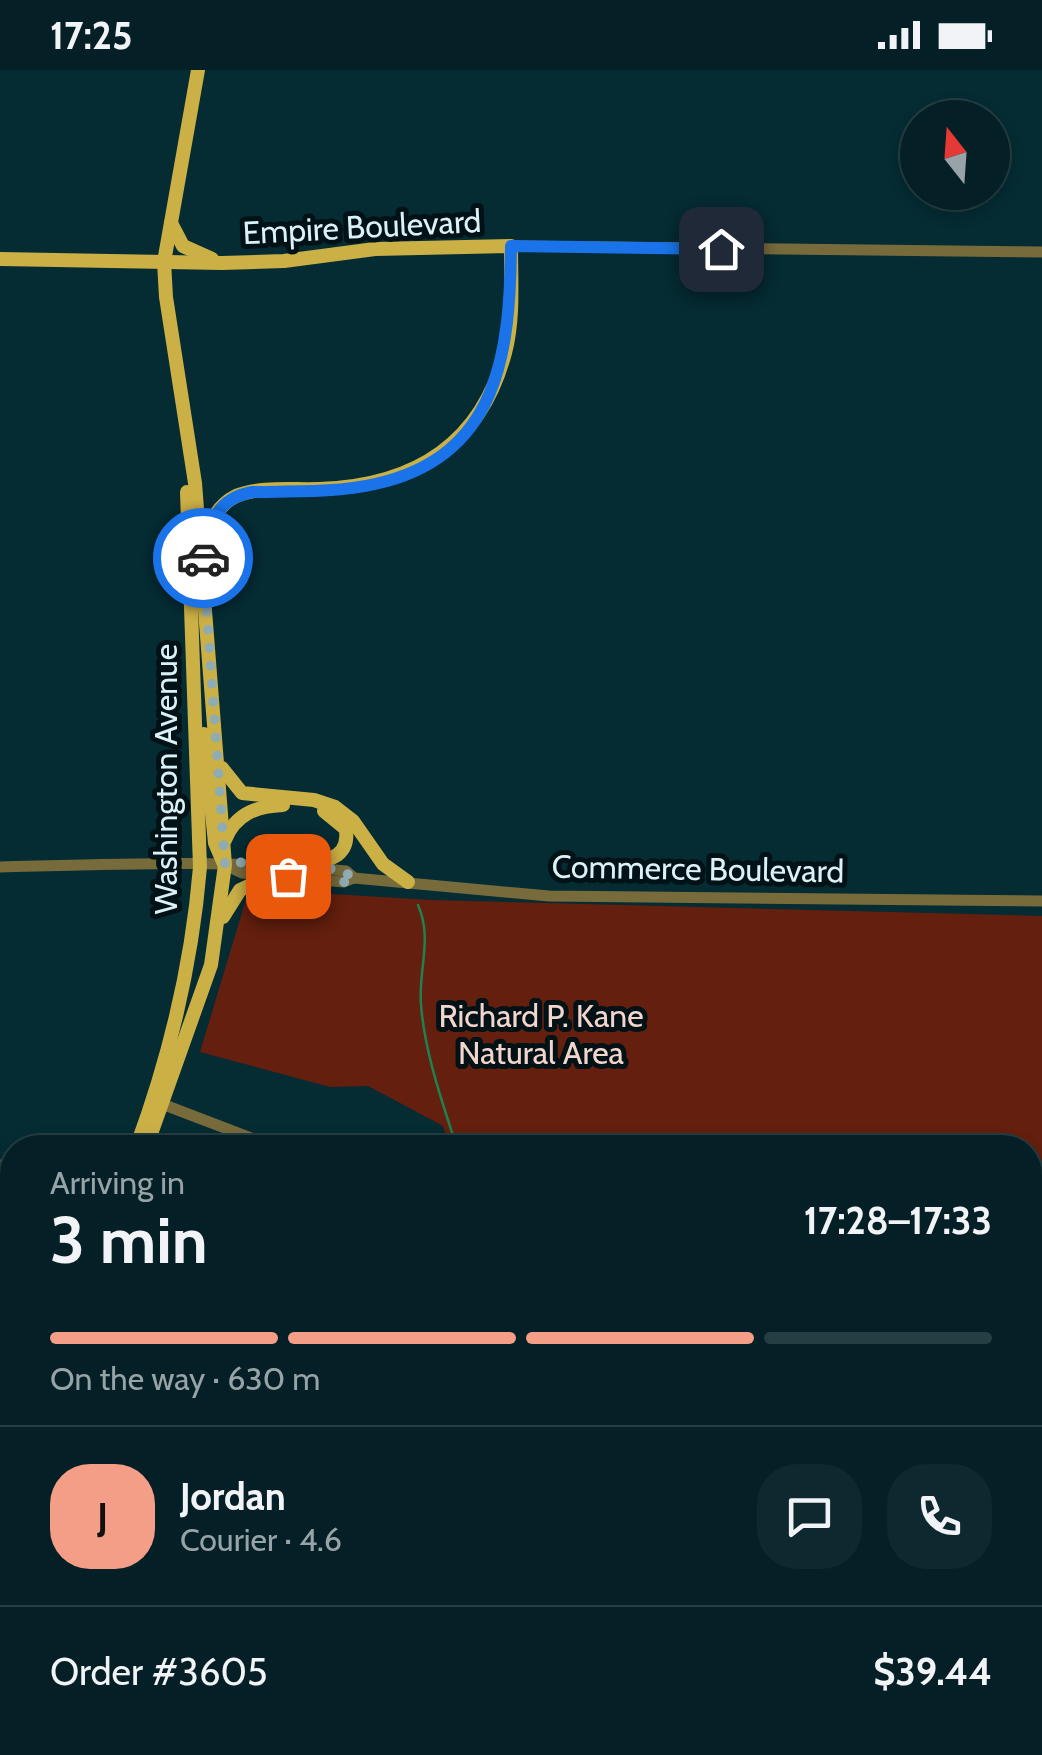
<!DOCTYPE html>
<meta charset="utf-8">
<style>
body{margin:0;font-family:Cabin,sans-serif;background:#0d282e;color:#f1f3f6;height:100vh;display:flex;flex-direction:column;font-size:38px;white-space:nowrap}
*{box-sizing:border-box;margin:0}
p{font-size:32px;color:#97a3a7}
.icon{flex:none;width:55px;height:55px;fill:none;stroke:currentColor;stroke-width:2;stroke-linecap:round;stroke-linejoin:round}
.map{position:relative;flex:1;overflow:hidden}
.sheet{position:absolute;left:0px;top:1065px;width:1042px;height:620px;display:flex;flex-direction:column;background:#042026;border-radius:40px 40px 0 0;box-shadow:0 5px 15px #0003,0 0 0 2px #253e43}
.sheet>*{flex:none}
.needle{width:65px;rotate:343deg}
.fabs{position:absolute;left:900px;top:30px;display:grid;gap:20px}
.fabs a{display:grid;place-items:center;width:110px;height:110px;border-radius:50%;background:#042026;box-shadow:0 5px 15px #0003,0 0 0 2px #253e43;font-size:50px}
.pin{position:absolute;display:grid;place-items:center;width:85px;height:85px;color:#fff;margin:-42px;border-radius:20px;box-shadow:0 5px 15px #0006}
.courier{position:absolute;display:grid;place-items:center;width:100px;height:100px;margin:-50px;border:8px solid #1a73e8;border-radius:50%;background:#fff;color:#222;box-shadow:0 2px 12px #0007}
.head em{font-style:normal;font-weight:800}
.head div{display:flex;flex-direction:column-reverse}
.head{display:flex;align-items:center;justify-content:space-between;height:170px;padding:0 50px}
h1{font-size:65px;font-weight:800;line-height:75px}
.bar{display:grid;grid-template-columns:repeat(4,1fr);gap:15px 10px;align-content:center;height:120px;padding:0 50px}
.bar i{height:12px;border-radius:8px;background:#253e43}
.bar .current{background:#f49e88}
.bar p{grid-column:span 4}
.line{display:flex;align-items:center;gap:25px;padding:0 50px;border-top:2px solid #253e43}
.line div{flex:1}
.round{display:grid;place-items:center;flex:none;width:105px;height:105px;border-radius:40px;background:#0d282e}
.status{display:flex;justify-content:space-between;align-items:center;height:70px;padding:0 50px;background:#042026;direction:ltr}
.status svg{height:28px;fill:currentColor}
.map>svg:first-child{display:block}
</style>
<div class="status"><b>17:25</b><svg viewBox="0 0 49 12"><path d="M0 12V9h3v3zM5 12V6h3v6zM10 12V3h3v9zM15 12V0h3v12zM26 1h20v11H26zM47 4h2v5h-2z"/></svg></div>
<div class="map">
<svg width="1042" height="1685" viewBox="0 0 1042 1685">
<rect width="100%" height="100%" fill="#052b33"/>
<g fill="#641f0e">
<path d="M249 819 431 830 1042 846V1685H748L757 1672H1030V1078L449 1077 443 1056 368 1016 330 1017 200 982Z"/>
<path d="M88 1673 556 1672 603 1685H86Z"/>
</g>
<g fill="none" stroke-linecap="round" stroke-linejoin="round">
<g stroke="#1e824e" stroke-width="2.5">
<path d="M418 835C433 869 418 900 421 935 425 984 442 1031 457 1078"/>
<path d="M910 1672 923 1685"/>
</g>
<g stroke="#1e824e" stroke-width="14">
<path d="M1030 1317 1042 1300"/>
<path d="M1030 1429 1042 1428"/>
<path d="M1030 1474 1042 1471"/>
<path d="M782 1672 787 1685"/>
<path d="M847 1672 857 1682 878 1685"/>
</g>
<g stroke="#776b3c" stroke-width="11">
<path d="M511 176 1042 182"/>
<path d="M225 795 242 803 344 812 354 808 549 826 1042 831"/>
<path d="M0 797C116 794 231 789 346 801L354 808"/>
<path d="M162 1034 277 1078"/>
<path d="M0 1095H12"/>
<path d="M0 1465 12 1468"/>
<path d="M0 1617 12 1622"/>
</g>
<g stroke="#cbb046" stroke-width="14">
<path d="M171 153 183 176 212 189"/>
<path d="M0 189 222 193 284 191 375 179 511 176C511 211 514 249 505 283 480 377 412 416 319 419 294 420 259 416 236 426 216 436 209 454 205 475"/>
<path d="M204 664 215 773 224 794"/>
<path d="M222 698 242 723 314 730 335 737 353 751 383 794 408 812"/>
<path d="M225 770C235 744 257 736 283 735"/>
<path d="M300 796C325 790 350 790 346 759L324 741"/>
<path d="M223 847 240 820 272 805"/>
<path d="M136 1078C170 986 192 894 200 797L187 422"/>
<path d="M146 1078 211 895 225 795 195 413 166 227 164 192 198 0"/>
<path d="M1 1404 12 1372"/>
<path d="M0 1429 12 1396"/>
</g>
</g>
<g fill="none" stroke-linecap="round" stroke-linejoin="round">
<path stroke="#8facb2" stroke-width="10" stroke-dasharray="0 18" d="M203 488 225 795C248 788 337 793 354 808L344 812 288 806"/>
<path stroke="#1a73e8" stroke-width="12" d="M203 488C208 456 215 429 252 422 292 421 336 423 375 414 499 387 510 282 511 176L721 179"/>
</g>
<g text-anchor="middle" stroke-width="10" stroke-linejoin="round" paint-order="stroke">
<g font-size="32" fill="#d9f1f7" stroke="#011216">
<text transform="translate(362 157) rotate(-3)" y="11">Empire Boulevard</text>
<text transform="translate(166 709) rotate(-90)" y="11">Washington Avenue</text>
<text transform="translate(698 799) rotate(1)" y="11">Commerce Boulevard</text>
</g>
<g font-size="32" fill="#f4d5cd" stroke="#011216">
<text x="541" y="957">Richard P. Kane<tspan x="541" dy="37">Natural Area</tspan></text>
</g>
</g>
</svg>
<div class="fabs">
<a><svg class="needle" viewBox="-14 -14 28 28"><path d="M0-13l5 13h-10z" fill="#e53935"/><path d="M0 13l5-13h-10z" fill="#97a3a7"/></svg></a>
</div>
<div class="pin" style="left:288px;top:806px;background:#ea580c"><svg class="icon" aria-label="bag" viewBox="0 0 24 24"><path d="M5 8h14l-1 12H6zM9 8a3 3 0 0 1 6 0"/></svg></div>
<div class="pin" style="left:721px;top:179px;background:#1f2937"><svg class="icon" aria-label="home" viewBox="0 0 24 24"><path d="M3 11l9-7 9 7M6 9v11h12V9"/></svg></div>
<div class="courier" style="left:203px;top:488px"><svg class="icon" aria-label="car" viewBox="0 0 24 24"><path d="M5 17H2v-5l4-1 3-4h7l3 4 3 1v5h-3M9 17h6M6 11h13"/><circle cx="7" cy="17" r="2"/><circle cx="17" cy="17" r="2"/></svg></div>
<section class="sheet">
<div class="head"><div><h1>3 min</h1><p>Arriving in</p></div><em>17:28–17:33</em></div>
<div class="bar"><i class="current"></i><i class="current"></i><i class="current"></i><i></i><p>On the way · 630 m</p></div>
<div class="line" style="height:180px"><b class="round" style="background:#f49e88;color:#111">J</b><div><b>Jordan</b><p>Courier · 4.6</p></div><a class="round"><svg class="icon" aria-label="chat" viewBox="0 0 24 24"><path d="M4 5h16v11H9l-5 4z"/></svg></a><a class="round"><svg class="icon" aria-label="phone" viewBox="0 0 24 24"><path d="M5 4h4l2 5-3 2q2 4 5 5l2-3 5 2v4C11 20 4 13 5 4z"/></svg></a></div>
<div class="line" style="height:130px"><div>Order #3605</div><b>$39.44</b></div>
</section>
</div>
